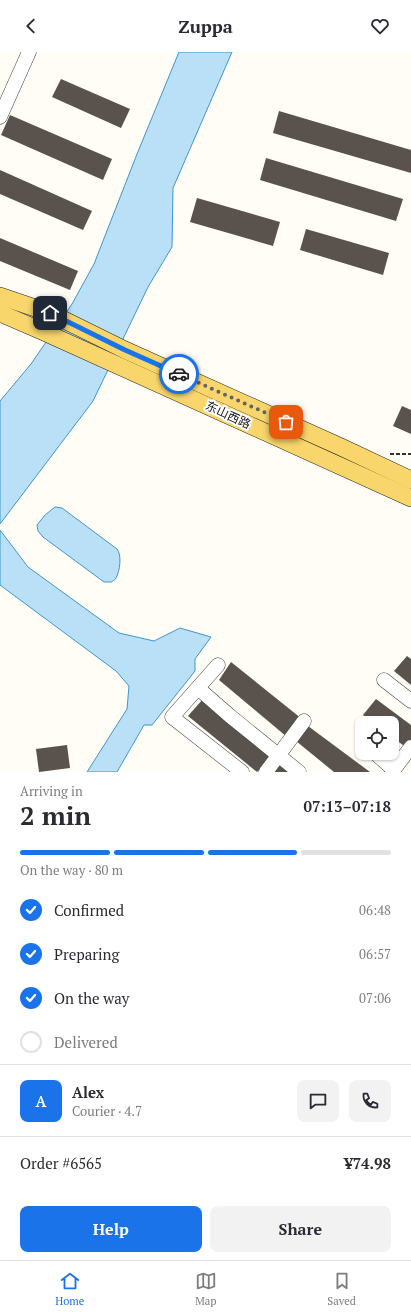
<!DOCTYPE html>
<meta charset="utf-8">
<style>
body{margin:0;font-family:"PT Serif","Noto Sans SC",serif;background:#f2f2f3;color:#2b2b33;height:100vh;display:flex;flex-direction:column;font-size:15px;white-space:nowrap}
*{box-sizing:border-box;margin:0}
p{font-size:13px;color:#7c7c81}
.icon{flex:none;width:22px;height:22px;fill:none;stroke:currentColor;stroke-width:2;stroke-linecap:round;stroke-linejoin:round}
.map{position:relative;height:720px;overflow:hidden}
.details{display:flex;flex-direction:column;background:#fff;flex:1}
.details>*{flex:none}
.tools{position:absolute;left:355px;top:664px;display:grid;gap:8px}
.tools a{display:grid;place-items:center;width:44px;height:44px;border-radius:8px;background:#fff;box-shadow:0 1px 3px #0004;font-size:20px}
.pin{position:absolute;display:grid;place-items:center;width:34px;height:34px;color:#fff;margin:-17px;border-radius:8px;box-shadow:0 2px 6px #0006}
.courier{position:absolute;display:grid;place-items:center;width:40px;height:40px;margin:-20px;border:3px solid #1a73e8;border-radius:50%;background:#fff;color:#222;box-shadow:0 1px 5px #0007}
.head em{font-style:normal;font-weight:800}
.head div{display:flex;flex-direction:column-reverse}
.head{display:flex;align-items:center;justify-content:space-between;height:68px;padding:0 20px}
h1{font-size:26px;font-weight:800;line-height:30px}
.bar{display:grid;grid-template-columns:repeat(4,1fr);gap:6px 4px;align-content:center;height:48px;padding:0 20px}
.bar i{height:5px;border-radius:3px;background:#e1e1e2}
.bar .selected{background:#1a73e8}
.bar p{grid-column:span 4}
.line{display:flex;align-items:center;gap:10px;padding:0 20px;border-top:1px solid #e1e1e2}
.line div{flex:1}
.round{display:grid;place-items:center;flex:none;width:42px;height:42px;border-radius:8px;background:#f2f2f3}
ol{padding:0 20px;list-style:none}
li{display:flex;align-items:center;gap:12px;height:44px}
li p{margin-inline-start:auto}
li .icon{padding:4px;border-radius:50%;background:#1a73e8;color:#fff;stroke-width:4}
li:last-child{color:#7c7c81}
li i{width:22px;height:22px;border:2px solid #e1e1e2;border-radius:50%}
.button{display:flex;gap:8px;margin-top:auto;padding:8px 20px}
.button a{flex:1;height:46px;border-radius:8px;background:#1a73e8;color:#fff;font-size:16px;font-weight:800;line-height:46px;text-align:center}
.button a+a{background:#f2f2f3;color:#2b2b33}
header{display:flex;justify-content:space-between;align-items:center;height:52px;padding:0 20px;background:#fff;font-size:18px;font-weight:800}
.tabs{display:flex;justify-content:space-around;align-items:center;height:56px;border-top:1px solid #e1e1e2;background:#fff;font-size:11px;color:#7c7c81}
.tabs a{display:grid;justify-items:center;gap:2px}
.tabs .selected{color:#1a73e8}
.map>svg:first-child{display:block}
</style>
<header><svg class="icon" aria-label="back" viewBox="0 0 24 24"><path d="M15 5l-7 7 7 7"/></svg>Zuppa<svg class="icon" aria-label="heart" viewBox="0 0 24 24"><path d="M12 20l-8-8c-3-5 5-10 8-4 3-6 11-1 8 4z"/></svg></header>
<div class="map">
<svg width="411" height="720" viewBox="0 0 411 720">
<rect width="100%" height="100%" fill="#fffdf5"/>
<g fill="#b9e0f7" stroke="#3f96cf">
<path d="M179 0H232L173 136 172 195 148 235 93 349 0 472V349L31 312 72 252 94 212 137 102Z"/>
<path d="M55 455 62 456 117 497C122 503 120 519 116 526 116 527 112 530 111 530H104L43 485 38 479 37 473 45 463Z"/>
<path d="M0 478 28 515 119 581 154 589 180 576 211 585 195 607V619L152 673H144L117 720H87L127 657 129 634 116 619 0 533Z"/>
</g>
<g fill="#5a524d">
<path d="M61 27 130 57 121 76 52 45Z"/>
<path d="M279 59 411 98V121L273 81Z"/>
<path d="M10 63 112 107 103 128 1 83Z"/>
<path d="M266 106 403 147 396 169 260 128Z"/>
<path d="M0 118 92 159 83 178 0 142Z"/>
<path d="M197 146 280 170 273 194 190 170Z"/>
<path d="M306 177 389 201 383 223 300 198Z"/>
<path d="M0 186 78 219 70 238 0 209Z"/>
<path d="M402 354 411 358V382L393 374Z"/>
<path d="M407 604 411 607V633L394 619Z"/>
<path d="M231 610 302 667 287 685 219 628Z"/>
<path d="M203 647 272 704 257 720 188 664Z"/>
<path d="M376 647 411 673V691L407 696 392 685V671H373L363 663Z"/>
<path d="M308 674 370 720H334L296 689Z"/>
<path d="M67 693 70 716 39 720 36 697Z"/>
<path d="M280 710 292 720H272Z"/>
</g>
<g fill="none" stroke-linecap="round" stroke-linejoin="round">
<defs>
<g id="minor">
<path d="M0 65 29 0"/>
<path d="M218 613 172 665 242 720"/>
<path d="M384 628 411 649"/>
<path d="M199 637 230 664 299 720"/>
<path d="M375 701 394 718"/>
<path d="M266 720 304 669"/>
<path d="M392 720 411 695"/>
</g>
<g id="major">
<path d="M0 244 50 261 125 298 341 395 411 428"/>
<path d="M0 261 44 280 411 446"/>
</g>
</defs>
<use href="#minor" stroke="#444" stroke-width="15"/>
<use href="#major" stroke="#222" stroke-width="18"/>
<path stroke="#333" stroke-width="2" stroke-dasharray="4 2" stroke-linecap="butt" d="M390 402H411"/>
<use href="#minor" stroke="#fff" stroke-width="14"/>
<use href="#major" stroke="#f9d66b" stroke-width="17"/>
</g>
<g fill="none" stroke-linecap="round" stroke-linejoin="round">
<path stroke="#646461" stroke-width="4" stroke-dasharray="0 7.2" d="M179 322 286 370"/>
<path stroke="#1a73e8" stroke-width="5" d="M50 261 125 298 179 322"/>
</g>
<g text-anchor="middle" stroke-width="4" stroke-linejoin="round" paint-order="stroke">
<g font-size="12" fill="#111" stroke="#fff">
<text transform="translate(228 363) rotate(25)" y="4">东山西路</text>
</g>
</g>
</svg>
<div class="tools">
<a><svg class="icon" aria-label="locate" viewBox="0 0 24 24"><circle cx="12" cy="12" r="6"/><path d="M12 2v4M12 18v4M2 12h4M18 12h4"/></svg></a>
</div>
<div class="pin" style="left:286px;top:370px;background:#ea580c"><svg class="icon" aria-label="bag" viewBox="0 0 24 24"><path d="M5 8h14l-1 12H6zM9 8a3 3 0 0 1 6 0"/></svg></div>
<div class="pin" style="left:50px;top:261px;background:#1f2937"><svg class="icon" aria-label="home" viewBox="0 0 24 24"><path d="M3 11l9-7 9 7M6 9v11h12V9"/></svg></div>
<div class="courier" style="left:179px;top:322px"><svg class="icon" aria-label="car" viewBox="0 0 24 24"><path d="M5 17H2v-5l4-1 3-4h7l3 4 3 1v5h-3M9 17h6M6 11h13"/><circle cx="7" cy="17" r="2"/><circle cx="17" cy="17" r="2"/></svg></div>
</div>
<section class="details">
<div class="head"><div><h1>2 min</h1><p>Arriving in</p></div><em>07:13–07:18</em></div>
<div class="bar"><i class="selected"></i><i class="selected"></i><i class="selected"></i><i></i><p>On the way · 80 m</p></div>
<ol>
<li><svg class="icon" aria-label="check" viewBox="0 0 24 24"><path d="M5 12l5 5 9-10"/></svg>Confirmed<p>06:48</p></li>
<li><svg class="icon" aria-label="check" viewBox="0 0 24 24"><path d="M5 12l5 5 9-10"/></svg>Preparing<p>06:57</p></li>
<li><svg class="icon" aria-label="check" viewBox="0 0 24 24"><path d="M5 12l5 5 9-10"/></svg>On the way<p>07:06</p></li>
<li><i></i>Delivered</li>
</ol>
<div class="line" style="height:72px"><b class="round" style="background:#1a73e8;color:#fff">A</b><div><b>Alex</b><p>Courier · 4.7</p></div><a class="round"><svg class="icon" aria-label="chat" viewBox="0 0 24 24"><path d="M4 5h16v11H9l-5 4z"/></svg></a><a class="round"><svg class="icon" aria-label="phone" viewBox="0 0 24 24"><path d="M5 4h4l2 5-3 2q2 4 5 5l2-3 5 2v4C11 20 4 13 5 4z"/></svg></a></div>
<div class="line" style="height:52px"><div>Order #6565</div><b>¥74.98</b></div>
<div class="button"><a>Help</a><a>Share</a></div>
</section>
<nav class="tabs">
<a class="selected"><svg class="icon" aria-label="home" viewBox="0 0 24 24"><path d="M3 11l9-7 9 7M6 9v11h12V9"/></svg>Home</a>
<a><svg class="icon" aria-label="map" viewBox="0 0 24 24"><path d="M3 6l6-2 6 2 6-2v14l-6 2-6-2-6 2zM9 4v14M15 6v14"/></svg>Map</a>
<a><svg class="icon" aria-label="saved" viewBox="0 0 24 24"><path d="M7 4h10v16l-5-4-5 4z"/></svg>Saved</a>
</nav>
